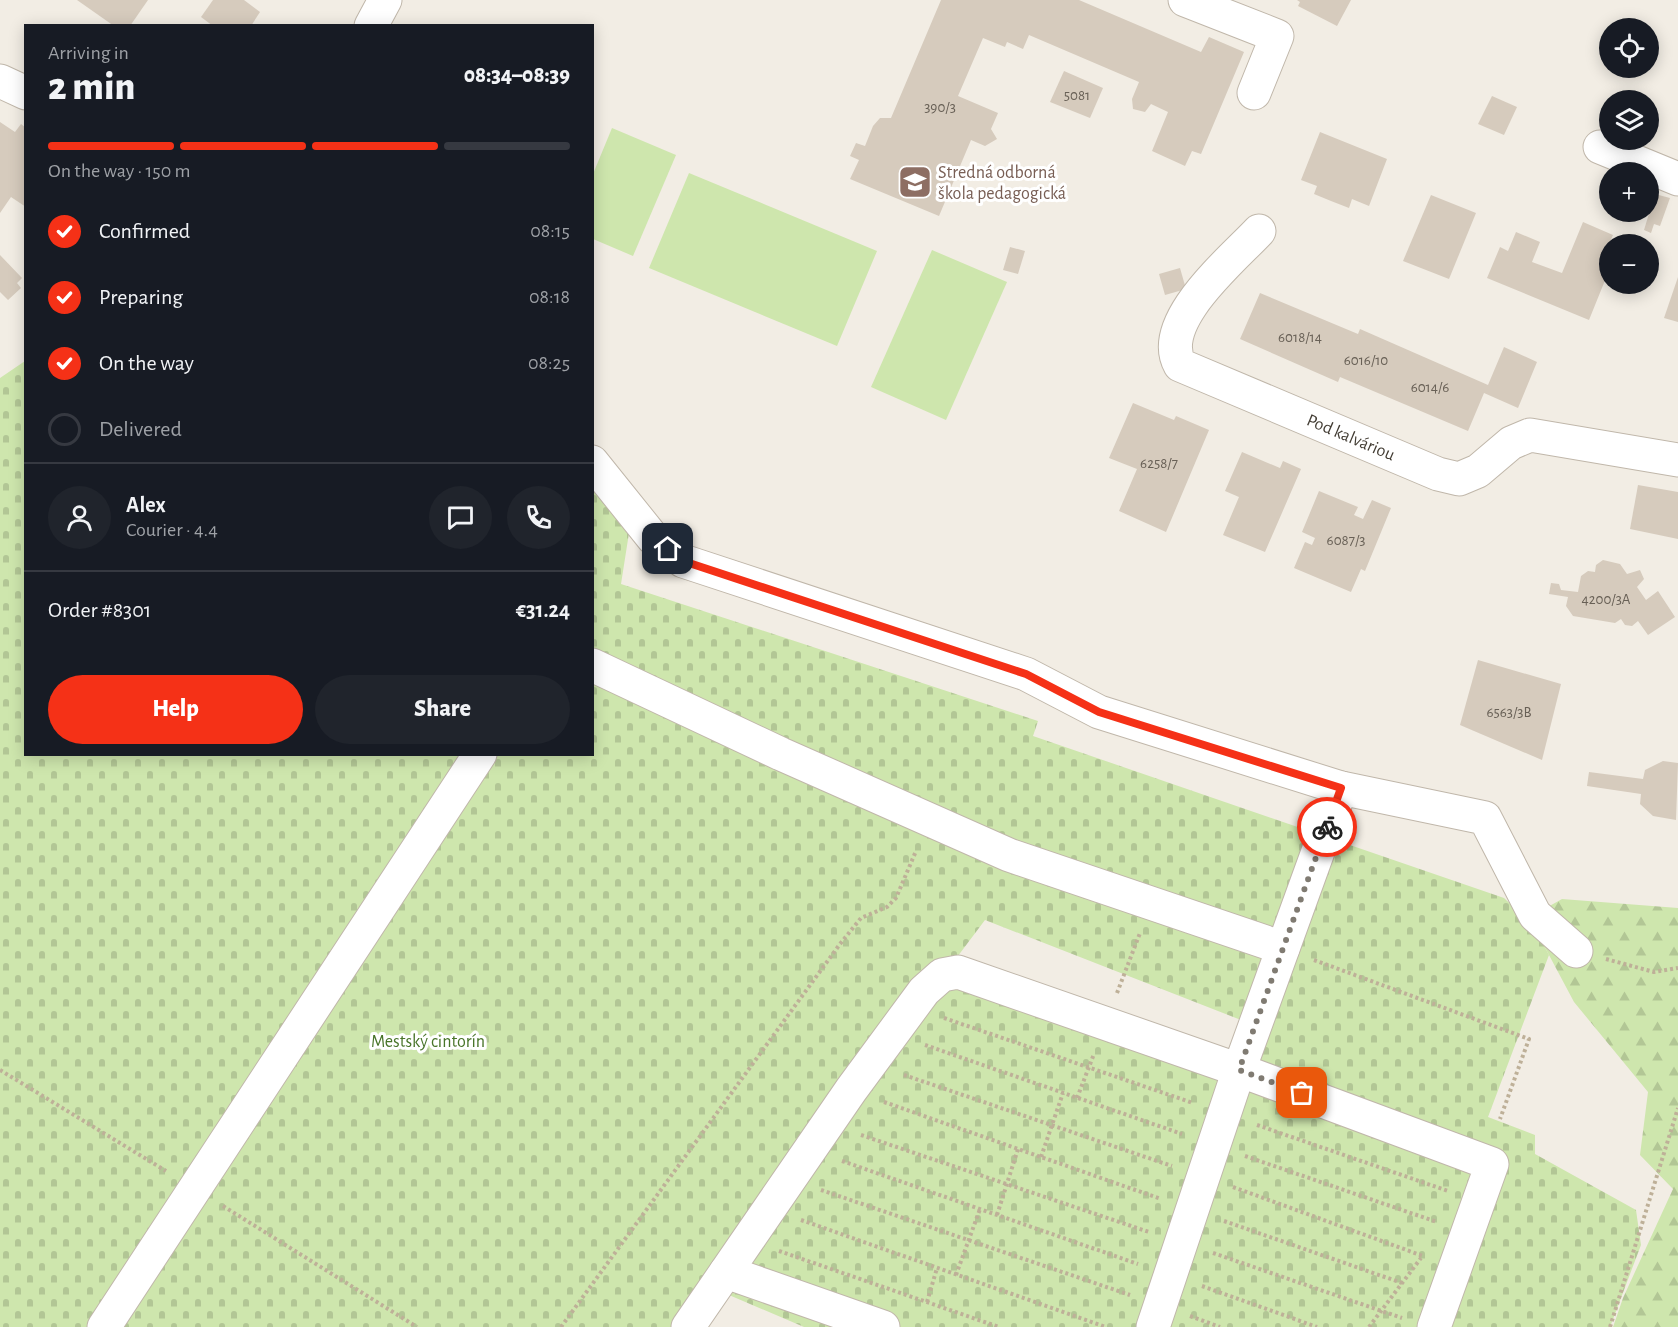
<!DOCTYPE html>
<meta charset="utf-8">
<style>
body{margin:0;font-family:"Alegreya Sans",sans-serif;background:#20242c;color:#f1f3f6;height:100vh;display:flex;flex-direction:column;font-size:22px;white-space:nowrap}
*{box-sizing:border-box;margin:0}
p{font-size:20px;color:#9ea1a6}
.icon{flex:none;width:33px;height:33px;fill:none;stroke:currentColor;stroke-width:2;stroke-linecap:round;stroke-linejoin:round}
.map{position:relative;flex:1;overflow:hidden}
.side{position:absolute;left:24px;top:24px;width:570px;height:732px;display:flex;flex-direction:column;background:#171b24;border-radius:0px;box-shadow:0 3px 15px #0003}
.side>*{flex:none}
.controls{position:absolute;left:1599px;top:18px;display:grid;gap:12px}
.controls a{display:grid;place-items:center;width:60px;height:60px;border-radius:50%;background:#171b24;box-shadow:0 3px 15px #0003;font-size:30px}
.pin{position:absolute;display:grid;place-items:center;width:51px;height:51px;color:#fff;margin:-26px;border-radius:12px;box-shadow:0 3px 9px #0006}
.courier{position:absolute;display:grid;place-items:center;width:60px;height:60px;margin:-30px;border:4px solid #f53117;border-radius:50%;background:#fff;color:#222;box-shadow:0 2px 8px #0007}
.headline em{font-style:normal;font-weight:800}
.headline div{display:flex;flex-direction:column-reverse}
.headline{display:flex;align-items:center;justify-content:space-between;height:102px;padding:0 24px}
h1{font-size:39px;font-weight:800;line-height:45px}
.bar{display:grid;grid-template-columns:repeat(4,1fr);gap:9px 6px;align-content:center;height:72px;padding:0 24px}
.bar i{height:8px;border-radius:4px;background:#363941}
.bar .active{background:#f53117}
.bar p{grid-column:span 4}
.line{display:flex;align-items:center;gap:15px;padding:0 24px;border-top:2px solid #363941}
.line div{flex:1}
.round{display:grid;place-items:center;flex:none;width:63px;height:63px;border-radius:32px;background:#20242c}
ol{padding:0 24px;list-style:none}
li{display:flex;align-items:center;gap:18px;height:66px}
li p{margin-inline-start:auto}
li .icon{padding:6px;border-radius:50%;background:#f53117;color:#fff;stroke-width:4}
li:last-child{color:#9ea1a6}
li i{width:33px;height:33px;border:3px solid #363941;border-radius:50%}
.primary-button{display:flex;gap:12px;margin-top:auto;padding:12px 24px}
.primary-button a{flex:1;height:69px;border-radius:36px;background:#f53117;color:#fff;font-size:24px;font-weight:800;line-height:69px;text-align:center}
.primary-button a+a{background:#20242c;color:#f1f3f6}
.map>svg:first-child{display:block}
</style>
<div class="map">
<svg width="1678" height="1327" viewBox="0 0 1678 1327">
<defs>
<pattern id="forest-firs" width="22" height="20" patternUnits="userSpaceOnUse" patternTransform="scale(1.5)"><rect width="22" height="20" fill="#cee6ad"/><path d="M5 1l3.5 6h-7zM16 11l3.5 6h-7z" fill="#b2c695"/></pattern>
<pattern id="cemetery-stones" width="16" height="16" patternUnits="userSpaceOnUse" patternTransform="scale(1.5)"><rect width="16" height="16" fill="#cee6ad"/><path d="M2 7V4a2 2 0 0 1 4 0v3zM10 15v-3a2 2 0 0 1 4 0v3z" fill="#b2c695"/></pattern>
</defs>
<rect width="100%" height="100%" fill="#f2ede4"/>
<path fill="url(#forest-firs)" d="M1562 899 1678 908V1327H1613L1623 1298 1673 1189 1640 1155 1648 1092 1574 1002 1533 925 1537 913Z"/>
<path fill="url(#cemetery-stones)" d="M25 361 26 754H592L593 488 629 533 621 584 1038 721 1033 736 1504 898 1533 925 1549 955 1488 1117 1535 1135V1154L1636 1210 1641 1245 1610 1327H804L722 1292 934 992 951 983 1224 1074 1264 1029 985 920 679 1327H0V378Z"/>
<g fill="#cee6ad">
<path d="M612 128 676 155 633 256 593 239V174Z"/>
<path d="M689 173 877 251 837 346 649 268Z"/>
<path d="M932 250 1007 282 946 420 871 387Z"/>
</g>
<g fill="#d6cbbd">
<path d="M77 0H148L130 26H114Z"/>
<path d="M213 0H244L260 12 251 26H213L201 17Z"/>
<path d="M941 0H1079L1201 52 1209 37 1244 52 1201 154 1192 151 1185 166 1152 151 1168 112 1151 104 1145 112 1133 109 1132 99 1139 82 1029 35 1023 49 1007 42 1005 47 983 38 958 96 998 113 991 129 997 139 985 146 971 140 939 216 850 179 859 160 850 156 856 143 865 146 873 126 880 118H891Z"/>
<path d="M1297 0H1351L1337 26 1298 6 1300 2Z"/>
<path d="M1064 71 1103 88 1090 118 1050 102Z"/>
<path d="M1492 96 1517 107 1504 135 1478 124Z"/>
<path d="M0 122 15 132 21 124 26 128V207L11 197 0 213Z"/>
<path d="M1320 132 1387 159 1369 206 1352 199 1349 208 1331 201 1314 194 1317 186 1301 180Z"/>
<path d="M1655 194 1670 198 1660 226 1654 224 1651 233 1644 230Z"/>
<path d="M1431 195 1476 213 1449 279 1403 261Z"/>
<path d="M1583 222 1613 235 1603 257 1610 260V268L1589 320 1487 278 1500 247 1508 251 1516 232 1540 242 1532 262 1562 273Z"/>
<path d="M1010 247 1025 251 1018 274 1003 270Z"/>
<path d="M0 255 22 278 17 283 21 288 8 300 0 292Z"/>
<path d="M1180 268 1186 289 1165 295 1159 274Z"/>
<path d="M1678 277V322L1664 318Z"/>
<path d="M1260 293 1358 334 1360 329 1488 385 1504 347 1537 362 1518 408 1484 393 1468 431 1340 377 1338 382 1240 339Z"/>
<path d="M1133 403 1174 420 1176 416 1209 430 1166 532 1119 511 1137 469 1109 458Z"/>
<path d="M1242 452 1280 468 1283 461 1301 469 1265 552 1223 535 1239 497 1225 491Z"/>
<path d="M1638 485 1678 492V539L1630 529Z"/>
<path d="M1319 491 1358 507 1354 515 1363 519 1372 500 1391 508 1365 571 1361 569 1351 592 1294 568 1305 542 1312 545 1315 538 1302 532Z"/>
<path d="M1603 560 1620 564 1627 574 1640 570 1644 579 1637 587 1646 600 1658 591 1675 617 1648 635 1638 621 1632 626 1625 625 1621 619 1615 623 1573 616 1566 606 1568 597 1549 594 1551 583 1559 584 1561 590 1578 592 1581 576 1588 571 1595 572 1596 565Z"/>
<path d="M1478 660 1561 684 1542 760 1460 725Z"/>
<path d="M1663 761 1678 763 1676 820 1653 816 1640 804 1641 794 1587 786 1589 772 1643 779 1645 770Z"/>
</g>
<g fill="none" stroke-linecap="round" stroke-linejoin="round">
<defs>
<g id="minor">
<path d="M1185 0 1277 36 1254 93"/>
<path d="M371 26 385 0"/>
<path d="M0 81 26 93"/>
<path d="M1600 147 1678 179"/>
<path d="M1259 231C1232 260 1156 322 1180 365L1438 474 1459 479 1478 471 1511 443 1530 435 1678 460"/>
<path d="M592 462 653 538 683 561 1026 674 1099 712 1341 788 1485 818 1535 915 1576 951"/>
<path d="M592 665 781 754 1009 855 1283 948"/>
<path d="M726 1272 883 1327"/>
<path d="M104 1327 480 754"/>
<path d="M688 1327 851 1090 924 991 942 975 958 972 1239 1070 1341 788"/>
<path d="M1153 1327 1239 1070 1492 1164 1434 1327"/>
</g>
</defs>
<use href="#minor" stroke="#c0b7aa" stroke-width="35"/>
<g stroke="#beb098" stroke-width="4" stroke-dasharray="3 3" stroke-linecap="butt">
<path d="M1606 959 1654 972 1678 968"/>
<path d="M1314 960 1529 1039 1500 1119"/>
<path d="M1117 993 1140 933"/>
<path d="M944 1018 1193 1103"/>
<path d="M925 1045 1182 1134"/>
<path d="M0 1070 166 1171"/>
<path d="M904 1075 1172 1166"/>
<path d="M1077 1098 1094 1054"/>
<path d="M884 1102 1161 1199"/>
<path d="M1257 1125 1448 1191"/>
<path d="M861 1135 1149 1232"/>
<path d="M1245 1156 1437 1222"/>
<path d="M1041 1157 1063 1093"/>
<path d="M842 1161 1138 1264"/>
<path d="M1233 1187 1423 1256"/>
<path d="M821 1190 1130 1295"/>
<path d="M223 1206 417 1327"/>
<path d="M997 1215 1018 1149"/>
<path d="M801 1220 1106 1327"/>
<path d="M1224 1221 1402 1283"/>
<path d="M779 1251 999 1327"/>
<path d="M1213 1253 1402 1318"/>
<path d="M956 1275 980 1209"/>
<path d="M1202 1286 1317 1327"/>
<path d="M927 1302 937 1268"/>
<path d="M1190 1316 1220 1327"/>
<path d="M561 1327 840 944 861 918 887 907 896 898 916 851"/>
<path d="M1369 1327 1421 1258"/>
<path d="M1610 1327 1678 1108"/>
</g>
<use href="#minor" stroke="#fff" stroke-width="33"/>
</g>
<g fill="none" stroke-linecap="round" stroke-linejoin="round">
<path stroke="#807b72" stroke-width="6" stroke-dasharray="0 10.8" d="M1302 1093 1239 1070 1327 827"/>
<path stroke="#f53117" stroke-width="8" d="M668 549 683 561 1026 674 1099 712 1341 788 1327 827"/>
</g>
<defs>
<symbol id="school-square" viewBox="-11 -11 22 22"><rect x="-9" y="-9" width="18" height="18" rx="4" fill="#8d6e63" stroke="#fff"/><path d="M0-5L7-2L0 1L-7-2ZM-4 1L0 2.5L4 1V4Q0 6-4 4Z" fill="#fff"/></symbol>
</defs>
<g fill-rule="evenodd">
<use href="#school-square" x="896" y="163" width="38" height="38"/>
</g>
<g text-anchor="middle" stroke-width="6" stroke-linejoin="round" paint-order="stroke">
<g font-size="15" fill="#686056">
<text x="1077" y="100">5081</text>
<text x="940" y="112">390/3</text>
<text x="1300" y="342">6018/14</text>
<text x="1366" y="365">6016/10</text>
<text x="1430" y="392">6014/6</text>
<text x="1159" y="468">6258/7</text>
<text x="1346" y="545">6087/3</text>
<text x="1606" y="604">4200/3A</text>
<text x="1509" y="717">6563/3B</text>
</g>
<g font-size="18" fill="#785e54" stroke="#fff" text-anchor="start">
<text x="938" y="178">Stredná odborná<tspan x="938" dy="21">škola pedagogická</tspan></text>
</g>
<g font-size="18" fill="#433d34" stroke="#fff">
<text transform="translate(1351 437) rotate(23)" y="6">Pod kalváriou</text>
</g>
<g font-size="18" fill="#487429" stroke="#fff">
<text x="428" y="1047">Mestský cintorín</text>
</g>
</g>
</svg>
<div class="controls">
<a><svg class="icon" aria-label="locate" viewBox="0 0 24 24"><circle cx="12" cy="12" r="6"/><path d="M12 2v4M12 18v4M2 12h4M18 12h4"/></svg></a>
<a><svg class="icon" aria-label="layers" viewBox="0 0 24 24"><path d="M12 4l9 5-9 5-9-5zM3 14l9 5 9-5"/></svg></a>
<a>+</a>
<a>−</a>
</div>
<div class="pin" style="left:1302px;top:1093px;background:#ea580c"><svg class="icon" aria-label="bag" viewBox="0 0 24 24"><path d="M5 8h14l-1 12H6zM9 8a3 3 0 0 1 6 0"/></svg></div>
<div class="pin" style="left:668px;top:549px;background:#1f2937"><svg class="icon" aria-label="home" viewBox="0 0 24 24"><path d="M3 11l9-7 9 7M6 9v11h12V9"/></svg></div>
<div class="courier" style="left:1327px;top:827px"><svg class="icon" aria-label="bike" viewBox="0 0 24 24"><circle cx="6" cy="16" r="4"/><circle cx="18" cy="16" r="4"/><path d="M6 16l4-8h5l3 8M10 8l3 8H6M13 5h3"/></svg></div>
<section class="side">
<div class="headline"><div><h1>2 min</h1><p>Arriving in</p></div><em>08:34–08:39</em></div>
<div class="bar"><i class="active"></i><i class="active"></i><i class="active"></i><i></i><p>On the way · 150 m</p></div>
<ol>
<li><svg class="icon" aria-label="check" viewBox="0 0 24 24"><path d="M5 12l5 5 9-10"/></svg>Confirmed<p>08:15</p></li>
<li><svg class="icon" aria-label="check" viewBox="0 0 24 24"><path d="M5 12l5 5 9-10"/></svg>Preparing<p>08:18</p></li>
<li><svg class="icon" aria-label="check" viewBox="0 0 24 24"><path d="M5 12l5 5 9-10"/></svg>On the way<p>08:25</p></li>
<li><i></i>Delivered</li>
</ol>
<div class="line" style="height:108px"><a class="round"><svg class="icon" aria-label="person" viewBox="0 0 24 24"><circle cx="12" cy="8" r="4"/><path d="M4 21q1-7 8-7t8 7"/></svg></a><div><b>Alex</b><p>Courier · 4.4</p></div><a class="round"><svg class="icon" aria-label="chat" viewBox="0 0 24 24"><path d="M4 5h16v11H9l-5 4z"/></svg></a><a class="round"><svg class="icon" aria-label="phone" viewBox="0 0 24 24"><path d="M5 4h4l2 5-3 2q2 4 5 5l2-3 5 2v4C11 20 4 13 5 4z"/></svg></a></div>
<div class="line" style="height:78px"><div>Order #8301</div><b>€31.24</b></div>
<div class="primary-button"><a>Help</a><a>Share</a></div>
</section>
</div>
